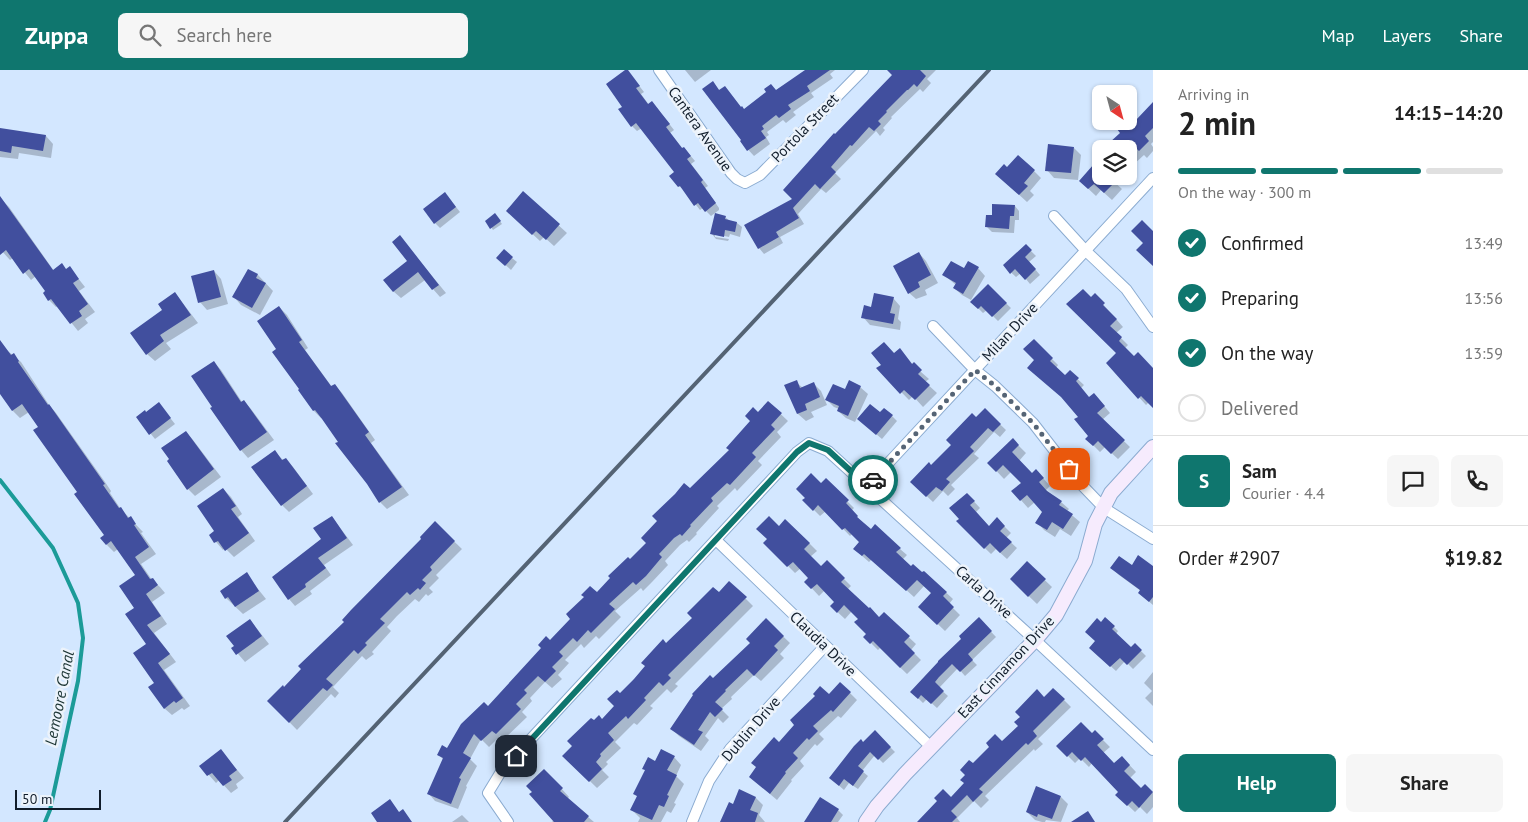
<!DOCTYPE html>
<meta charset="utf-8">
<style>
body{margin:0;font-family:"PT Sans",sans-serif;background:#f6f6f6;color:#222;height:100vh;display:flex;flex-direction:column;font-size:19px;white-space:nowrap}
*{box-sizing:border-box;margin:0}
p{font-size:16px;color:#767676}
.icon{flex:none;width:28px;height:28px;fill:none;stroke:currentColor;stroke-width:2;stroke-linecap:round;stroke-linejoin:round}
.map{position:relative;flex:1;overflow:hidden}
.side{display:flex;flex-direction:column;background:#fff;width:375px}
.side>*{flex:none}
.needle{width:32px;rotate:144deg}
.tools{position:absolute;left:1092px;top:15px;display:grid;gap:10px}
.tools a{display:grid;place-items:center;width:45px;height:45px;border-radius:8px;background:#fff;box-shadow:0 1px 4px #0004;font-size:25px}
.scale{position:absolute;left:15px;bottom:12px;width:86px;box-sizing:border-box;padding-left:5px;border:2px solid #111d2b;border-top:0;font-size:14px;line-height:18px;white-space:nowrap;color:#111d2b;-webkit-text-stroke:4px #ecf3fb;paint-order:stroke}
.pin{position:absolute;display:grid;place-items:center;width:42px;height:42px;color:#fff;margin:-21px;border-radius:10px;box-shadow:0 2px 8px #0006}
.courier{position:absolute;display:grid;place-items:center;width:50px;height:50px;margin:-25px;border:4px solid #0f766e;border-radius:50%;background:#fff;color:#222;box-shadow:0 1px 6px #0007}
.summary em{font-style:normal;font-weight:800}
.summary div{display:flex;flex-direction:column-reverse}
.summary{display:flex;align-items:center;justify-content:space-between;height:85px;padding:0 25px}
h1{font-size:32px;font-weight:800;line-height:38px}
.bar{display:grid;grid-template-columns:repeat(4,1fr);gap:8px 5px;align-content:center;height:60px;padding:0 25px}
.bar i{height:6px;border-radius:4px;background:#e0e0e0}
.bar .current{background:#0f766e}
.bar p{grid-column:span 4}
.line{display:flex;align-items:center;gap:12px;padding:0 25px;border-top:1px solid #e0e0e0}
.line div{flex:1}
.round{display:grid;place-items:center;flex:none;width:52px;height:52px;border-radius:8px;background:#f6f6f6}
ol{padding:0 25px;list-style:none}
li{display:flex;align-items:center;gap:15px;height:55px}
li p{margin-inline-start:auto}
li .icon{padding:5px;border-radius:50%;background:#0f766e;color:#fff;stroke-width:4}
li:last-child{color:#767676}
li i{width:28px;height:28px;border:2px solid #e0e0e0;border-radius:50%}
.primary-button{display:flex;gap:10px;margin-top:auto;padding:10px 25px}
.primary-button a{flex:1;height:58px;border-radius:8px;background:#0f766e;color:#fff;font-size:20px;font-weight:800;line-height:58px;text-align:center}
.primary-button a+a{background:#f6f6f6;color:#222}
header{display:flex;align-items:center;gap:30px;box-sizing:border-box;height:70px;padding:0 25px;background:#0f766e;color:#fff}
header strong{font-size:24px}
nav{display:flex;gap:28px;margin-inline-start:auto;font-size:18px}
.search{width:350px;height:45px;background:#f6f6f6;display:flex;align-items:center;gap:12px;box-sizing:border-box;padding:0 18px;border-radius:8px;color:#767676;font-size:19px}
main{display:flex;flex:1;min-height:0}
.map>svg:first-child{display:block}
</style>
<header>
<strong>Zuppa</strong>
<div class="search"><svg class="icon" aria-label="search" viewBox="0 0 24 24"><circle cx="10" cy="10" r="6"/><path d="M15 15l6 6"/></svg>Search here</div>
<nav><a>Map</a><a>Layers</a><a>Share</a></nav>
</header>
<main>
<div class="map">
<svg width="1153" height="752" viewBox="0 0 1153 752">
<rect width="100%" height="100%" fill="#d3e7ff"/>
<g fill="#0003">
<path d="M627 0 644 22 641 24 649 35 657 38 674 60 670 63 683 79 684 78 695 91 691 94 708 116 705 118 719 138V140L711 146 703 138 700 140 685 121 679 116 676 103 642 58 637 61 632 56 624 37Z"/>
<path d="M685 0H711L695 12Z"/>
<path d="M807 0H835L830 4 833 8 811 23 814 27 793 42 796 45 786 53 783 50 767 62 769 65 766 67 770 74 754 86 741 72 742 71 713 12 720 21 725 17 744 41Z"/>
<path d="M897 0H936L927 9 931 13 923 22 920 19 891 47 892 48 883 58 885 60 880 66 876 61 835 103 841 109 826 123 821 119 798 144 804 154 780 167 783 173 764 184 759 178 794 129 894 5Z"/>
<path d="M1153 34V72L1151 74 1153 77V81L1147 88 1144 85 1133 95 1129 91V79H1110L1122 63 1129 49 1131 46 1136 51Z"/>
<path d="M0 59 46 66 53 74 51 88 19 83 18 89 0 87Z"/>
<path d="M1074 78 1081 85 1078 110 1054 108 1047 100Z"/>
<path d="M1101 88V106H1113L1111 109 1122 119 1112 130 1101 120 1096 126 1080 111Z"/>
<path d="M1007 99 1034 101 1041 108 1030 121 1034 125 1027 132 1004 111Z"/>
<path d="M523 123 567 163 554 176 544 167 540 171 515 148Z"/>
<path d="M449 128 460 142 440 158 435 153Z"/>
<path d="M2 130 9 137 54 201 66 200 70 198 85 217 79 221 95 242 85 249 88 253 78 261 58 236 56 237 49 230 47 222 36 206 31 210 13 188 10 190 0 179V131Z"/>
<path d="M1015 136 1019 141V150H1015L1014 163 992 162 987 157 993 147Z"/>
<path d="M497 147 502 154 493 160 487 151Z"/>
<path d="M725 147 730 151 737 153 742 157 740 167 730 164 729 167 715 164V167L729 169 728 171 716 169 712 164Z"/>
<path d="M400 167 446 223 440 227 425 210 401 228 393 221 409 191Z"/>
<path d="M1026 176 1036 186 1029 192 1040 205 1030 214 1021 203 1016 207 1004 196Z"/>
<path d="M919 183 926 191 938 213 925 220 927 225 916 229 908 222Z"/>
<path d="M512 188 517 192 511 200 502 192Z"/>
<path d="M978 198 985 206 971 230 962 225 954 218 956 215 944 205Z"/>
<path d="M248 200 258 205 273 221 260 245 241 235 234 227Z"/>
<path d="M214 201 221 209 228 234 207 240 200 232Z"/>
<path d="M988 216 1011 238 998 251 987 240 983 243 972 232Z"/>
<path d="M175 223 198 253 166 273 171 279 155 291 147 284 164 240Z"/>
<path d="M1095 225 1123 257 1116 263 1128 275 1125 278 1134 287 1138 283 1153 299V336L1149 332 1146 335 1108 293 1118 283 1091 229Z"/>
<path d="M893 228 900 236 898 249 901 252 900 260 870 255 863 247 872 238Z"/>
<path d="M279 237 287 245 308 278 305 280 332 317 335 315 342 323 375 370 371 373 409 425 387 439 380 432 322 347 321 348 314 341 278 279Z"/>
<path d="M1034 271 1058 295 1056 298 1065 307 1070 302 1084 315 1081 318 1089 328 1100 331 1110 343 1102 350 1130 377 1118 389 1105 377 1100 382 1087 369 1090 366 1080 347 1036 290Z"/>
<path d="M3 277 21 292 49 335 56 343 105 412 111 421 110 423 120 438 143 462 141 463 156 484 141 494 152 510 160 517 165 523 152 532 167 554 154 563 176 592 164 600 190 636 184 640 182 638 172 645 164 638 156 613 148 574 135 538 137 505 118 479 114 482 107 475 106 466 29 342 20 348 13 341 0 321V279Z"/>
<path d="M900 279 913 295 929 309 925 312 937 323 923 337 913 326 909 330 878 298Z"/>
<path d="M214 292 221 300 242 332 244 331 251 339 274 370 248 388 241 380 214 337Z"/>
<path d="M796 312 803 318 813 313 821 321 827 335 811 342 814 347 806 351 798 344 786 316Z"/>
<path d="M860 317 868 324 855 352 846 348 838 341 839 339 834 337 827 330 845 321Z"/>
<path d="M768 332 788 351 777 362 781 367 758 391 762 395 737 421 735 418 717 436 719 438 696 463 697 464 689 472 687 470 680 475 665 491 668 495 652 512 643 521 641 518 615 541 621 547 599 569 596 566 584 578 581 574 565 590 569 593 558 605 562 609 552 618 545 612 530 628 532 631 522 642 527 647 503 670 500 666 489 677 481 669 470 689 477 696 466 716 467 717 458 739 435 731 429 724 444 690 438 684 448 680 550 572 648 473 690 420 731 380 758 343Z"/>
<path d="M163 339 175 354 155 369 137 347Z"/>
<path d="M985 340 1006 360 1000 367 994 362 974 384 979 388 951 415 955 419 948 426 943 421 933 432 912 412 931 397Z"/>
<path d="M892 346 897 351 882 369 863 353Z"/>
<path d="M186 362 193 370 221 407 195 426 188 419Z"/>
<path d="M1013 370 1026 383 1019 391 1032 404 1043 408 1050 416 1046 420 1061 432 1069 439 1067 441 1080 452 1071 466 1060 459 1055 467 1044 460 1037 452 1043 442 1035 432 1028 438 1013 421 1022 413 1012 401 1004 409 989 393Z"/>
<path d="M274 381 284 391 286 389 293 397 313 424 289 442 282 435Z"/>
<path d="M826 410 854 438 852 440 863 454 900 479 907 485 902 490 911 498 923 504 924 502 953 529 949 534 960 545 945 561 920 537 933 523 924 516 914 527 872 489 869 492 861 485V472L852 464 850 466 826 441 820 446 804 430Z"/>
<path d="M223 419 231 427 242 444 238 447 255 471 234 487 225 478 223 480 210 465 216 461Z"/>
<path d="M967 424 980 438 976 442 989 457 997 449 1011 463 1006 468 1017 478 1007 489 996 479 991 484 958 452 961 449Z"/>
<path d="M332 447 353 475 324 495 331 505 310 521 312 524 295 536 289 529 323 469Z"/>
<path d="M435 453 462 479 436 505 439 508 429 518 433 522 428 526 426 524 419 532 415 529 397 546 387 557 391 561 372 582 374 584 366 590 362 586 333 617 339 623 335 628 331 624 297 660 269 631 284 619 423 469Z"/>
<path d="M779 458 801 465 817 481 810 487 821 498 827 492 851 516 847 520 879 548 884 544 916 574 911 580 921 590 907 604 880 578 878 580 871 573 860 549 852 541 845 549 831 536 835 532 825 520 819 526 806 512 810 508 801 498 795 503 765 473Z"/>
<path d="M1139 487 1153 497V535L1139 523 1141 521 1119 505 1112 498 1132 497Z"/>
<path d="M1027 493 1052 517 1037 534 1011 509Z"/>
<path d="M246 504 266 529 243 544 226 528Z"/>
<path d="M730 513 753 536 675 614 678 616 671 623 667 619 650 636 653 638 637 655 634 653 615 672 621 678 606 692 608 694 602 700 609 707 597 718 564 686 594 652 602 650 616 636 620 625 666 574Z"/>
<path d="M979 549 996 567 972 590 977 595 965 606 958 598 939 618 948 626 937 638 927 629 923 633 912 622 963 569Z"/>
<path d="M1106 549 1118 561 1116 564 1131 579 1135 575 1146 586 1133 599 1125 591 1116 601 1095 582 1101 553Z"/>
<path d="M250 550 269 574 245 592 233 578Z"/>
<path d="M766 550 790 573 780 584 784 588 761 611 754 605 731 627 732 629 721 639 729 647 723 653 718 648 705 666 709 670 701 681 679 666 672 659 713 610 752 573Z"/>
<path d="M1153 602V636L1145 628 1152 621 1144 613Z"/>
<path d="M1053 619 1071 637 1038 669 1043 674 1035 681 1034 679 985 726 989 730 981 738 974 731 957 748 960 752H918L951 729 966 713 973 695 1002 673Z"/>
<path d="M850 623 857 630 841 648 838 646 819 664 824 669 817 676 815 674 800 691 804 696 791 710 792 711 777 730 750 707 779 673 829 626Z"/>
<path d="M875 662 895 682 883 693 875 685 862 701 868 706 858 719 849 713 844 720 836 713 863 673Z"/>
<path d="M1095 662 1110 677 1103 683 1114 694 1122 687 1136 702 1130 708 1141 719 1145 716 1153 723V737L1147 744 1140 737 1135 742 1117 725 1120 722 1092 693 1089 697 1080 688 1075 693 1058 676 1092 664Z"/>
<path d="M221 681 244 708 236 714 238 718 231 723 219 710 216 713 201 696Z"/>
<path d="M674 687 681 695 676 706 684 714 674 733 676 734 671 743 667 741 661 752H638L640 748 632 740 638 727 635 724 646 701 644 699 655 692Z"/>
<path d="M552 708 569 727 567 729 594 752H552L554 750Z"/>
<path d="M740 721 756 728 763 735 759 745 765 752H721L734 735Z"/>
<path d="M1061 727 1068 734 1061 752 1046 750 1045 752H1042L1035 750 1027 742Z"/>
<path d="M838 740 843 745 838 752H810Z"/>
<path d="M462 745 469 752H452Z"/>
</g>
<g fill="none" stroke-linecap="round" stroke-linejoin="round">
<path stroke="#1b9b98" stroke-width="4" d="M0 410 53 478 78 533 83 568 78 611 50 740 45 752"/>
</g>
<g fill="#414f9e">
<path d="M625 0H628L640 16 636 18 648 34 652 31 662 44 670 54 666 57 682 78 684 77 691 86 687 89 703 110 701 112 716 133 705 142 698 133 694 136 680 116 678 117 669 106 674 102 636 53 631 57 618 39 622 37 606 14Z"/>
<path d="M805 0H830L807 16 810 21 788 35 791 39 779 48 776 45 762 56 764 59 761 61 766 68 747 81 740 71 741 70 702 19 713 11 719 20 725 16 741 37 742 36 744 39 766 22 764 19 771 14 776 20Z"/>
<path d="M887 0H920L926 6 917 17 914 14 908 20H907L886 41 887 42 878 51 881 54 874 61 869 57 852 76 850 75 831 97 836 102 820 119 815 114 793 138 799 148 776 162 779 167 758 179 744 155 792 129 783 120 834 63 835 64 892 5Z"/>
<path d="M1153 32V58L1145 66 1149 71 1139 81 1136 78 1129 86V79H1115L1109 73 1120 63 1117 59 1124 51H1129V47L1131 45 1136 50Z"/>
<path d="M0 58 46 65 43 81 12 76 11 83 0 81Z"/>
<path d="M1048 74 1074 77 1071 103 1045 101Z"/>
<path d="M1018 85 1035 100 1024 113 1028 116 1019 125 995 104 1004 94 1007 97Z"/>
<path d="M1101 86V106H1110L1116 111 1104 123 1094 114 1088 119 1079 111Z"/>
<path d="M523 121 560 154 546 170 536 161 532 165 506 141Z"/>
<path d="M445 122 456 137 434 154 423 139Z"/>
<path d="M0 126 53 200 62 193 66 199 70 196 79 209 73 213 88 234 79 241 82 246 70 254 51 229 48 231 43 223 45 221 29 199 23 204 6 180 0 185Z"/>
<path d="M992 134 1015 135 1014 146H1010L1009 159 985 157 986 145H992Z"/>
<path d="M495 143 501 151 490 159 485 151Z"/>
<path d="M715 143 726 146 725 149 737 152 735 162 725 160 724 167 710 164Z"/>
<path d="M1142 150 1153 161V196L1136 180 1143 173 1131 161Z"/>
<path d="M400 165 439 215 432 220 418 202 393 222 383 210 407 191 392 172Z"/>
<path d="M1026 174 1032 180 1025 187 1036 199 1025 210 1015 199 1010 204 1003 195Z"/>
<path d="M504 179 513 187 505 196 496 188Z"/>
<path d="M919 182 931 205 918 212 920 217 908 224 893 196Z"/>
<path d="M951 191 964 198 968 191 979 197 963 224 953 218 956 213 942 205Z"/>
<path d="M248 199 258 204 256 208 266 213 252 238 232 227Z"/>
<path d="M214 200 221 227 198 233 191 206Z"/>
<path d="M988 214 1007 233 992 247 981 236 978 239 970 232Z"/>
<path d="M1083 219 1091 227 1095 223 1105 233 1103 235 1117 249 1110 256 1122 267 1119 271 1134 286 1138 282 1153 298V338L1141 326 1138 329 1106 293 1116 283 1066 234Z"/>
<path d="M175 222 191 245 160 265 164 271 146 285 130 263 162 240 158 234Z"/>
<path d="M874 223 894 227 890 243 895 244 893 254 861 248 864 235 871 237Z"/>
<path d="M279 236 302 270 299 272 331 316 335 314 369 362 365 365 402 417 379 433 367 414 335 373 338 372 322 349 315 340 313 341 298 320 299 319 272 282 276 279 257 251Z"/>
<path d="M1034 269 1053 288 1050 291 1065 305 1070 300 1079 308 1076 311 1089 327 1094 323 1105 336 1097 343 1125 370 1111 384 1098 371 1093 376 1085 369 1088 366 1074 349 1078 347 1061 327 1027 298 1034 290 1023 279Z"/>
<path d="M0 270 11 285 14 283 19 291 18 292 48 335 49 334 105 414 103 415 119 438 121 437 128 448 131 446 136 454 134 455 149 477 135 487 150 509 153 508 158 515 146 524 161 546 147 555 170 584 158 593 183 628 176 633 174 631 164 639 148 617 154 613 133 583 146 574 125 544 134 538 119 516 135 505 111 471 106 475 100 468 104 465 74 424 77 422 33 360 38 357 22 334 12 341 0 324Z"/>
<path d="M884 272 894 283 900 278 912 294 914 292 922 300 918 304 930 315 915 330 904 320 900 324 876 298 881 295 871 283Z"/>
<path d="M214 291 241 332 244 330 267 362 240 381 210 338 212 337 191 306Z"/>
<path d="M797 310 800 318 814 312 820 327 805 334 807 340 797 344 784 315Z"/>
<path d="M849 310 861 316 848 346 837 341 839 336 825 330 833 314 845 319Z"/>
<path d="M768 331 782 343 771 355 775 359 752 383 756 387 730 415 727 413 711 428 713 431 690 455 691 456 682 466 680 464 674 468 659 484 662 487 646 506 636 515 633 512 609 534 615 539 591 563 588 560 577 572 573 568 559 582 563 586 552 597 556 601 545 612 538 606 524 620 527 623 516 634 521 639 496 664 492 661 481 671 474 664 463 683 471 688 459 708 461 709 451 734 427 724 443 688 437 685 442 675 447 678 461 654 484 632 488 636 541 578 538 575 546 566 550 570 570 549 566 544 584 527 581 525 590 516 597 522 610 508 608 506 628 487 630 489 646 473 641 468 657 451 652 446 675 424 684 413 690 418 729 380 726 378 750 351 745 346 753 337 758 342Z"/>
<path d="M159 332 171 348 149 365 136 347 145 340 146 342Z"/>
<path d="M870 334 880 342 884 338 893 345 876 365 857 349Z"/>
<path d="M985 338 1001 354 993 362 988 358 970 377 974 381 946 409 950 412 942 421 936 417 926 427 910 412 929 392 931 395 951 375 946 370 972 343 976 347Z"/>
<path d="M186 361 214 399 187 420 167 391 169 389 161 378Z"/>
<path d="M1013 368 1019 375 1012 382 1032 403 1036 399 1044 408 1039 412 1047 421 1062 431 1059 435 1073 444 1063 459 1052 452 1047 460 1035 453 1042 442 1027 425 1020 431 1011 421 1021 413 1003 395 996 402 987 393Z"/>
<path d="M275 380 282 390 286 388 307 416 281 436 251 397Z"/>
<path d="M811 403 821 413 826 408 849 430 846 433 858 446 857 447 871 459 875 454 901 478 896 482 911 496 913 494 922 502 924 501 947 522 943 526 954 537 937 555 918 537 931 523 917 510 906 521 864 484 862 486 853 479 859 472 845 458 842 460 818 435 813 441 802 430 805 428 796 419Z"/>
<path d="M223 418 236 436 231 439 249 463 225 481 218 471 214 473 209 465 214 461 197 436Z"/>
<path d="M967 423 975 431 970 435 989 456 997 447 1005 456 1000 461 1012 472 1000 483 990 473 984 479 956 451 959 449 949 438Z"/>
<path d="M332 446 347 468 318 488 326 498 305 514 306 517 288 530 272 507 321 469 313 458Z"/>
<path d="M769 446 779 456 785 449 810 473 804 479 821 496 827 490 845 508 841 512 869 538 870 537 879 547 884 542 910 566 904 572 915 583 900 598 873 571 870 574 863 567 866 564 854 552 858 549 844 535 837 543 830 536 834 532 817 514 811 519 804 512 808 508 793 492 787 497 763 473 767 469 756 459Z"/>
<path d="M435 451 455 471 430 497 432 500 422 510 426 513 420 520 418 518 410 525 407 522 380 549 385 553 365 573 367 575 358 584 354 580 326 609 333 615 327 621 323 618 289 653 267 631 283 615 284 617 301 599 298 596 344 552 342 550 351 540 421 469 420 467Z"/>
<path d="M1138 485 1153 496V527L1149 532 1138 523 1140 520 1110 498 1119 486 1132 495Z"/>
<path d="M1027 491 1046 509 1028 527 1010 509Z"/>
<path d="M247 502 259 521 235 537 228 527 225 529 220 521Z"/>
<path d="M729 511 747 527 668 605 671 608 663 616 659 612 644 628 646 630 628 649 626 646 608 663 614 670 600 684 601 686 596 692 602 699 589 712 562 686 572 676 567 671 591 648 594 650 599 645 602 649 614 636 607 629 617 620 620 623 634 609 645 596 641 593 663 569 666 573 692 548 687 543 713 517 719 522Z"/>
<path d="M979 547 992 561 968 584 973 590 960 602 952 594 939 607 935 612 944 621 931 634 921 625 918 629 910 622 938 592V591L961 569 959 566Z"/>
<path d="M1105 547 1115 556 1112 559 1131 577 1135 573 1142 580 1127 595 1120 588 1110 597 1089 578 1095 571 1085 562 1097 548 1101 552Z"/>
<path d="M766 548 784 566 774 576 778 580 754 606 747 599 725 620 726 621 715 632 723 639 715 647 710 642 698 660 703 662 694 675 670 659 693 625 692 624 710 605 713 608 750 573 746 569Z"/>
<path d="M250 549 262 566 236 585 231 578 234 576 226 566Z"/>
<path d="M840 612 851 622 833 642 831 640 813 656 818 661 809 670 807 668 793 683 798 688 785 702 786 703 770 724 749 707 756 697 751 693 774 667 779 672 794 655 790 650 815 626 813 624 820 616 829 624Z"/>
<path d="M1053 618 1065 629 1033 661 1037 666 1028 675 1026 673 979 719 983 722 973 732 967 725 951 741 957 747 952 752H917L937 731 934 728 943 719 951 727 964 713 960 710 965 705 960 700 969 690 973 693 989 677 986 673 995 664 1002 671 1018 656 1014 652 1020 647 1015 642 1037 619 1044 627Z"/>
<path d="M1081 652 1092 663 1095 660 1104 669 1097 675 1114 693 1122 686 1130 695 1124 701 1141 718 1145 714 1153 722 1139 738 1132 731 1127 736 1115 725 1118 722 1085 687 1081 691 1072 682 1067 687 1056 676Z"/>
<path d="M875 660 891 677 878 690 870 682 858 696 864 701 853 716 844 709 839 716 829 708 854 676 861 669 863 672Z"/>
<path d="M221 679 237 700 229 706 232 710 223 716 212 703 207 706 199 696Z"/>
<path d="M661 679 675 686 667 700 677 705 667 725 669 726 664 737 659 735 652 750 630 740 637 726 633 724 645 700 642 699 648 687 655 691Z"/>
<path d="M544 699 563 718 560 721 589 746 584 752H554L529 724 532 722 526 716Z"/>
<path d="M1036 716 1061 726 1052 749 1038 744 1037 747 1026 742Z"/>
<path d="M739 719 756 727 750 740 758 743 755 752H720L729 732 733 734Z"/>
<path d="M820 727 839 739 831 752H804Z"/>
<path d="M390 729 399 742 403 739 412 752H377L371 743Z"/>
<path d="M1088 741 1095 752H1071Z"/>
</g>
<g fill="none" stroke-linecap="round" stroke-linejoin="round">
<defs>
<g id="street">
<path d="M659 0 731 103 737 109 745 113 760 105 863 0"/>
<path d="M1054 146 1086 181 1126 219 1153 257"/>
<path d="M933 256 975 300 995 316 1033 353 1078 411 1104 438 1153 469"/>
<path d="M867 416 1153 108"/>
<path d="M716 470 931 677"/>
<path d="M508 752 488 723 502 700 797 382 809 373 828 381 1035 570 1153 680"/>
<path d="M692 752 709 711 730 679 825 576"/>
</g>
<path id="secondary" d="M866 752 877 736 905 704 1035 570 1056 545 1085 491 1095 454 1111 423 1153 377"/>
</defs>
<use href="#street" stroke="#8babd0" stroke-width="12"/>
<use href="#secondary" stroke="#8babd0" stroke-width="16"/>
<use href="#street" stroke="#fff" stroke-width="10"/>
<use href="#secondary" stroke="#f6ebfd" stroke-width="14"/>
<path stroke="#546374" stroke-width="4" d="M285 752 989 0"/>
</g>
<g fill="none" stroke-linecap="round" stroke-linejoin="round">
<path stroke="#556475" stroke-width="5" stroke-dasharray="0 9" d="M873 410 975 300 995 316 1033 353 1069 399"/>
<path stroke="#0f766e" stroke-width="6" d="M516 686 797 382 809 373 828 380 867 416 873 410"/>
</g>
<g text-anchor="middle" stroke-width="5" stroke-linejoin="round" paint-order="stroke">
<g font-size="15" fill="#111d2b" stroke="#ecf3fb">
<text transform="translate(805 58) rotate(-46)" y="5">Portola Street</text>
<text transform="translate(700 59) rotate(55)" y="5">Cantera Avenue</text>
<text transform="translate(1010 262) rotate(-47)" y="5">Milan Drive</text>
<text transform="translate(984 522) rotate(42)" y="5">Carla Drive</text>
<text transform="translate(823 574) rotate(44)" y="5">Claudia Drive</text>
<text transform="translate(1006 597) rotate(-47)" y="5">East Cinnamon Drive</text>
<text transform="translate(751 659) rotate(-49)" y="5">Dublin Drive</text>
</g>
<g font-size="16" font-style="italic" fill="#1b3433" stroke="#ecf3fb">
<text transform="translate(59 628) rotate(-79)" y="6">Lemoore Canal</text>
</g>
</g>
</svg>
<div class="tools">
<a><svg class="needle" viewBox="-14 -14 28 28"><path d="M0-13l5 13h-10z" fill="#e53935"/><path d="M0 13l5-13h-10z" fill="#767676"/></svg></a>
<a><svg class="icon" aria-label="layers" viewBox="0 0 24 24"><path d="M12 4l9 5-9 5-9-5zM3 14l9 5 9-5"/></svg></a>
</div>
<div class="scale">50 m</div>
<div class="pin" style="left:1069px;top:399px;background:#ea580c"><svg class="icon" aria-label="bag" viewBox="0 0 24 24"><path d="M5 8h14l-1 12H6zM9 8a3 3 0 0 1 6 0"/></svg></div>
<div class="pin" style="left:516px;top:686px;background:#1f2937"><svg class="icon" aria-label="home" viewBox="0 0 24 24"><path d="M3 11l9-7 9 7M6 9v11h12V9"/></svg></div>
<div class="courier" style="left:873px;top:410px"><svg class="icon" aria-label="car" viewBox="0 0 24 24"><path d="M5 17H2v-5l4-1 3-4h7l3 4 3 1v5h-3M9 17h6M6 11h13"/><circle cx="7" cy="17" r="2"/><circle cx="17" cy="17" r="2"/></svg></div>
</div>
<section class="side">
<div class="summary"><div><h1>2 min</h1><p>Arriving in</p></div><em>14:15–14:20</em></div>
<div class="bar"><i class="current"></i><i class="current"></i><i class="current"></i><i></i><p>On the way · 300 m</p></div>
<ol>
<li><svg class="icon" aria-label="check" viewBox="0 0 24 24"><path d="M5 12l5 5 9-10"/></svg>Confirmed<p>13:49</p></li>
<li><svg class="icon" aria-label="check" viewBox="0 0 24 24"><path d="M5 12l5 5 9-10"/></svg>Preparing<p>13:56</p></li>
<li><svg class="icon" aria-label="check" viewBox="0 0 24 24"><path d="M5 12l5 5 9-10"/></svg>On the way<p>13:59</p></li>
<li><i></i>Delivered</li>
</ol>
<div class="line" style="height:90px"><b class="round" style="background:#0f766e;color:#fff">S</b><div><b>Sam</b><p>Courier · 4.4</p></div><a class="round"><svg class="icon" aria-label="chat" viewBox="0 0 24 24"><path d="M4 5h16v11H9l-5 4z"/></svg></a><a class="round"><svg class="icon" aria-label="phone" viewBox="0 0 24 24"><path d="M5 4h4l2 5-3 2q2 4 5 5l2-3 5 2v4C11 20 4 13 5 4z"/></svg></a></div>
<div class="line" style="height:65px"><div>Order #2907</div><b>$19.82</b></div>
<div class="primary-button"><a>Help</a><a>Share</a></div>
</section>
</main>
